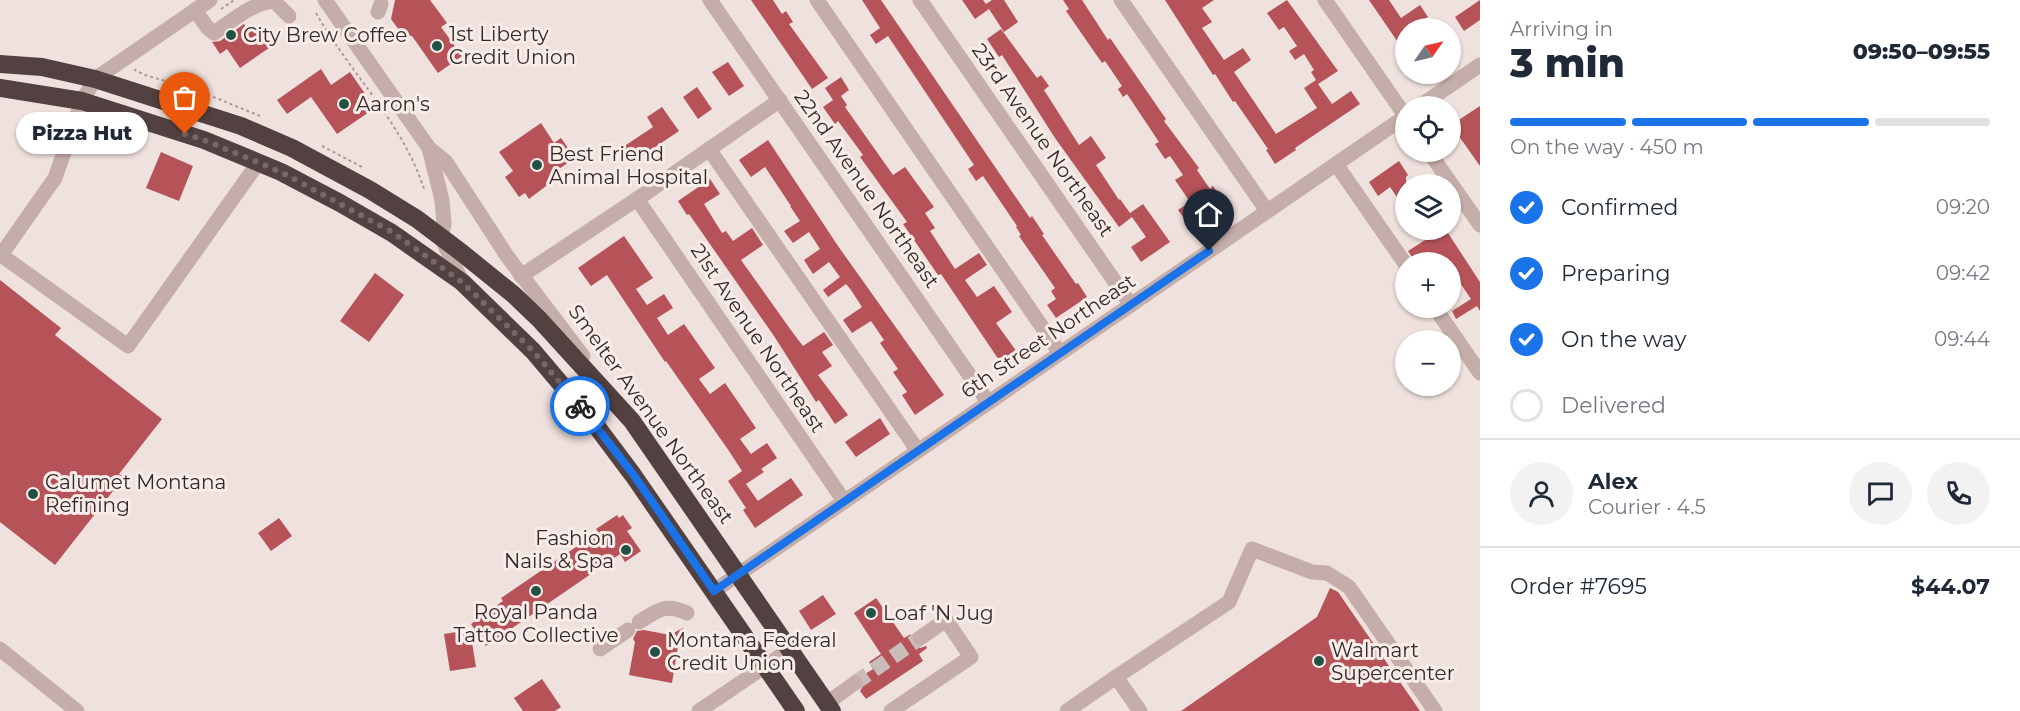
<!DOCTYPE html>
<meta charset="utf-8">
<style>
body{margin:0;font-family:Montserrat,sans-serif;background:#f2f2f3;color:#1f2937;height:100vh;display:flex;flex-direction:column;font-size:22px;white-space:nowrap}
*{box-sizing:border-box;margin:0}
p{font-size:20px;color:#747a83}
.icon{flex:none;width:33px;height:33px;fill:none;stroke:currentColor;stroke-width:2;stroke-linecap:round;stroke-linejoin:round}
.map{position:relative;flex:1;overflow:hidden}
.side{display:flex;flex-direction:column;background:#fff;width:540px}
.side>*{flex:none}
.needle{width:39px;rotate:56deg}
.controls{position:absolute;left:1395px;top:18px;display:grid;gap:12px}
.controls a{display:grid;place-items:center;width:66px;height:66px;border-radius:50%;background:#fff;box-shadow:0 2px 4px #0004;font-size:30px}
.pin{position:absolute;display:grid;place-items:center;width:51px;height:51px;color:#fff;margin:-62px -26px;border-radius:50% 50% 50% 0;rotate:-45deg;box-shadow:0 0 6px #0007}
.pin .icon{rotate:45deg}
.courier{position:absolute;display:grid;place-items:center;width:60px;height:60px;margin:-30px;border:4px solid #1a73e8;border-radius:50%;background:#fff;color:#222;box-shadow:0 2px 8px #0007}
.bubble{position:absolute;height:42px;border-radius:21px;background:#fff;box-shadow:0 2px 4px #0004;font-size:20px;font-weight:800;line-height:42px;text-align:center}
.summary em{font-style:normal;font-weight:800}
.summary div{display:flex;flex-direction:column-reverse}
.summary{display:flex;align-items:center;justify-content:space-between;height:102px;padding:0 30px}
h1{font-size:39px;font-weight:800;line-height:45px}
.bar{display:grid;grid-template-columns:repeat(4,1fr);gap:9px 6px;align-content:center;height:72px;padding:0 30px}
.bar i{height:8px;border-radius:4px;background:#e0e1e3}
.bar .active{background:#1a73e8}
.bar p{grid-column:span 4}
.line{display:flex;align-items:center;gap:15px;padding:0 30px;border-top:2px solid #e0e1e3}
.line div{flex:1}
.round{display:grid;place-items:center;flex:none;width:63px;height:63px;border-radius:32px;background:#f2f2f3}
ol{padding:0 30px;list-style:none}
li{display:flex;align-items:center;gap:18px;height:66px}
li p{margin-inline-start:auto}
li .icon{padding:6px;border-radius:50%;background:#1a73e8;color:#fff;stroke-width:4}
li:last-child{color:#747a83}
li i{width:33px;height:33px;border:3px solid #e0e1e3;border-radius:50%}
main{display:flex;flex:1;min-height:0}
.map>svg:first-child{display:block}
</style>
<main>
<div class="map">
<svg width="1480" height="711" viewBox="0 0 1480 711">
<rect width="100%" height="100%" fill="#efe1dd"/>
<g fill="#b65359">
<path d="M395 0H430L447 23 441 27 462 56 438 73 412 36 402 34 391 19Z"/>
<path d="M751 0H773L782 14 786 11 793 22 789 24 828 78 812 89Z"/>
<path d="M862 0H881L1030 218 1032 216 1044 234 1042 235 1076 284 1078 283 1087 297 1056 318 1047 305 1056 299 1051 291 1055 288 1019 236 1021 235 1016 227 1017 226 983 176 976 181 968 169 974 165 888 36 876 44 870 35 880 28Z"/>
<path d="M962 0H983L986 4 992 0H1004L1018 22 1004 32 989 9 975 19Z"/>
<path d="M1063 0H1082L1108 40 1110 38 1166 119 1164 121 1199 168 1197 170 1210 189 1213 186 1224 202 1210 212 1208 208 1187 222 1178 210 1190 202 1175 180 1183 175 1170 156 1165 159 1155 144 1159 142 1127 94 1123 97 1118 89 1122 86 1105 61 1102 63 1066 11 1069 9Z"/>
<path d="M1165 0H1214L1202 8 1212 22 1202 28 1224 60 1243 48 1251 60 1234 72 1276 134 1317 108 1304 88 1316 80 1311 72 1314 70 1304 54 1295 60 1289 51 1297 46 1284 27 1279 30 1267 13 1287 0 1338 71 1318 84 1332 104 1351 91 1360 104 1295 148 1296 150 1275 164 1266 150 1268 149 1235 101 1233 102 1215 74 1213 75Z"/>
<path d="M1369 0H1389L1401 18 1420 5 1428 17 1422 21 1427 28H1406V54Z"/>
<path d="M1480 0V20L1464 31 1455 17Z"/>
<path d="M244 24 248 30 254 26 269 48 240 68 227 49 220 54 212 42 220 41Z"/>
<path d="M1001 29 1037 78 1041 75 1049 86 1044 90 1079 145 1091 136 1106 158 1096 165 1119 200 1120 199 1130 213 1143 204 1170 242 1141 262 1131 247 1146 237 1132 217 1119 227 1055 138 1002 55 999 57 987 39Z"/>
<path d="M728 62 744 86 729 96 712 72Z"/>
<path d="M321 69 331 85 350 72 375 108 337 134 311 97 287 114 277 100Z"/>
<path d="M841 77 849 90 841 96 847 105 845 107 893 175 905 167 934 207 925 213 935 228 930 231 955 269 979 253 987 265 965 280 977 297 994 286 1012 312 996 323 1017 352 1001 363 941 274 938 275 903 224 907 222 860 157 863 155 838 121 835 124 823 107 833 100 825 88Z"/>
<path d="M697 87 712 109 698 119 683 97Z"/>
<path d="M1480 106V166L1451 125Z"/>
<path d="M662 107 679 131 633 162 623 147 653 127 647 117Z"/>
<path d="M541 123 554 143 561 138 575 158 550 175 554 180 529 199 525 193 519 197 505 177 513 171 499 152Z"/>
<path d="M768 140 838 246 944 395 915 415 902 395 907 392 893 372 898 369 880 343 884 340 871 321 852 333 843 320 862 307 851 290 846 284 828 297 823 290 840 277 829 262 813 274 804 260 820 249 809 232 793 243 784 231 800 221 790 206H791L765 167 751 177 739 160Z"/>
<path d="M161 152 193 166 179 201 146 188Z"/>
<path d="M1399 161 1408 175 1406 177V210L1390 187 1378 196 1369 182Z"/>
<path d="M710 179 720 194 704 204 722 233 726 231 733 241 752 228 763 245 741 260 793 333 803 346 824 332 833 345 822 352 832 366 818 375 848 415 835 424 819 400 816 402 774 336 689 214 687 215 678 201Z"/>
<path d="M1433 230H1446L1480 282V311L1477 306 1456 319 1452 311 1471 299 1450 268V262H1447L1443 256 1433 262H1415L1408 251 1430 237 1428 233Z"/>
<path d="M624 236 653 278 636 289 647 305 664 294 673 308 657 318 668 335 684 324 715 368 699 379 710 394 725 383 756 428 740 439 751 454 767 443 777 458 761 469 764 472 746 484 758 501 791 478 803 495 755 528 743 510 746 508 728 481 742 471 729 451 666 361 665 362 607 275 591 286 578 268Z"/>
<path d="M375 273 404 295 369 342 340 321Z"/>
<path d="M0 280 61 328 55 335 162 419 119 474 126 478 115 492 113 491 55 565 0 522Z"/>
<path d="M880 418 890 434 856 457 845 442Z"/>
<path d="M617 515 619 518 623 515 632 528 627 531 641 551 625 562 620 554 486 646 471 624 503 601 501 598 598 532 596 529Z"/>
<path d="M279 518 292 536 271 551 258 533Z"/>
<path d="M1330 588 1338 592 1420 711H1181L1317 617Z"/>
<path d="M823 595 836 614 811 630 799 611Z"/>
<path d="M876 598 904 638 911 634 910 639 912 644 920 648 926 646 927 648 919 654 923 661 866 699 860 691 865 683 862 676 873 669 869 662 881 654 854 613Z"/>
<path d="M683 628 690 639 678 646 672 683 629 675 635 642 633 639 637 631 644 630 670 635Z"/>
<path d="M470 630 476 667 450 671 444 634Z"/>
<path d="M542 679 561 707 555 711H523L514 698Z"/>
</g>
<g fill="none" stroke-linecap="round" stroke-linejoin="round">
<path stroke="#cabcb9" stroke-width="15" stroke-dasharray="15 8" stroke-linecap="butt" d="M855 683 920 638"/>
<g stroke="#b19894" stroke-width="2" stroke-dasharray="3 3" stroke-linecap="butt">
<path d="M221 9 234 0"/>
<path d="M316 13C350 73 403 123 424 189"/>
<path d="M136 69 135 70 145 75 199 91 260 116"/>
<path d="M322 146 362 167"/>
</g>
<g stroke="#c5aeaa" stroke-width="15">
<path d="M210 0 95 79 82 101 55 178 1 255 128 346 258 163"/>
<path d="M325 0 429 148 446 162 507 256 583 356"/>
<path d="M710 0 988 402"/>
<path d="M817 0 1060 353"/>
<path d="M920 0 1131 305"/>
<path d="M1121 0 1267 211"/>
<path d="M1325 0 1406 117"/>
<path d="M195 10 207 27 214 33C232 21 252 3 274 1L289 16"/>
<path d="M378 12 381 4"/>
<path d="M1420 106 1480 65"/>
<path d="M429 148 442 200 444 224 441 237 462 282"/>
<path d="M709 149 918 451"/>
<path d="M1429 152 1480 225"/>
<path d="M1336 164 1406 265"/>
<path d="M637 199 844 501"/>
<path d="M521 276 649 191 780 100"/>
<path d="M1435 308 1480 373"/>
<path d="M714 591 1406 116"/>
<path d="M639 622C659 610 664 603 687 613"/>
<path d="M0 649 77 711"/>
<path d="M600 649 628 630"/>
<path d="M1116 677 1229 602 1252 549 1312 572 1327 573 1349 587 1435 711"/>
<path d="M827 703 855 683"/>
<path d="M699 711 789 650"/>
<path d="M891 711 971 657 946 620 920 638"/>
<path d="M1067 711 1116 677 1140 711"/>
</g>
<g stroke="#534141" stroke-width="18">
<path d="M0 64 42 67 95 79 241 126 292 148 370 190 417 219 462 253 514 295 539 319 632 421 832 711"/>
<path d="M0 88 82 101 204 140 281 172 340 203 392 233 462 282 533 351 594 423 633 475 796 711"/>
</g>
</g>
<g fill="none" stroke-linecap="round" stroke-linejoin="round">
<path stroke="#756968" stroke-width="6" stroke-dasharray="0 10.8" d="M185 134 204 140 281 172 392 232 462 282 533 351 580 406"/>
<path stroke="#1a73e8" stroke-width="8" d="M580 406 633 474 714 591 1209 251"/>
</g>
<g fill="#235045" stroke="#f7ece8" stroke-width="2">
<circle cx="231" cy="35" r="6"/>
<circle cx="437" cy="46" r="6"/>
<circle cx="344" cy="104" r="6"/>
<circle cx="537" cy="165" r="6"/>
<circle cx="33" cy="494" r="6"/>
<circle cx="626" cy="550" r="6"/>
<circle cx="536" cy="591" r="6"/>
<circle cx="871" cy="613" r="6"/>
<circle cx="655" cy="652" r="6"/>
<circle cx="1319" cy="661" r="6"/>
</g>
<g text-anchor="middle" stroke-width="6" stroke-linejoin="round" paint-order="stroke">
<g font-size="20" fill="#342929" stroke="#f7ece8" text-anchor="start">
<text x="449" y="41">1st Liberty<tspan x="449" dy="23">Credit Union</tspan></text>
<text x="243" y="42">City Brew Coffee</text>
<text x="356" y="111">Aaron's</text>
<text x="549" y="161">Best Friend<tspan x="549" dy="23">Animal Hospital</tspan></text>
<text x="45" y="489">Calumet Montana<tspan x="45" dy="23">Refining</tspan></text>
<text x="614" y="545" text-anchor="end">Fashion<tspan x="614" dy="23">Nails &amp; Spa</tspan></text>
<text x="536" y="619" text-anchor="middle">Royal Panda<tspan x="536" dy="23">Tattoo Collective</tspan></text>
<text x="883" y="620">Loaf 'N Jug</text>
<text x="667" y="647">Montana Federal<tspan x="667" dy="23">Credit Union</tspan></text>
<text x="1331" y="657">Walmart<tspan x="1331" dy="23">Supercenter</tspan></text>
</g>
<g font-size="20" fill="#342929" stroke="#f7ece8">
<text transform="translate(1043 140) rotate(55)" y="7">23rd Avenue Northeast</text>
<text transform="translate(867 189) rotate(55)" y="7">22nd Avenue Northeast</text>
<text transform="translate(1048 336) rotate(-34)" y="7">6th Street Northeast</text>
<text transform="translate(758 338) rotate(56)" y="7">21st Avenue Northeast</text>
<text transform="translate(651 414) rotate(54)" y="7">Smelter Avenue Northeast</text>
</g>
</g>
</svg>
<div class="controls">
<a><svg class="needle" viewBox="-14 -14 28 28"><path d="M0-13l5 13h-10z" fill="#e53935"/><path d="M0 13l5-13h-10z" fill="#747a83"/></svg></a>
<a><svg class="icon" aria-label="locate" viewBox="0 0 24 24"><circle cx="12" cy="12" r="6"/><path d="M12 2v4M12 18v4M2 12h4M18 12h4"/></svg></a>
<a><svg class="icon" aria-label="layers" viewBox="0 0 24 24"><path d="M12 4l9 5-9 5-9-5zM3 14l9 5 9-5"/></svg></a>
<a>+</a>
<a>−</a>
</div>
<div class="pin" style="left:185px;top:134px;background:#ea580c"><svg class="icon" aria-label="bag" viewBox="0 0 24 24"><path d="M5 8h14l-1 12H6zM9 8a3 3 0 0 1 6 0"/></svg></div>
<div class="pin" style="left:1209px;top:251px;background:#1f2937"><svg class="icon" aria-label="home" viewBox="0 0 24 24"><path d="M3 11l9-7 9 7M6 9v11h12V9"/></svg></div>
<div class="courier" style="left:580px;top:406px"><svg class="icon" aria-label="bike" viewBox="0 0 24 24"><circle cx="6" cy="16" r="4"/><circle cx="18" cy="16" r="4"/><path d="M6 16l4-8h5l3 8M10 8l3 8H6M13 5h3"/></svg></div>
<div class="bubble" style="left:16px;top:112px;width:132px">Pizza Hut</div>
</div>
<section class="side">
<div class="summary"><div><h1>3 min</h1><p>Arriving in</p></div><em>09:50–09:55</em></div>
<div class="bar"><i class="active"></i><i class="active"></i><i class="active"></i><i></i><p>On the way · 450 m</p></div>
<ol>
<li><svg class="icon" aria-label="check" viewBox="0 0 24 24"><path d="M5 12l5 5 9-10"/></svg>Confirmed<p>09:20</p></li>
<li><svg class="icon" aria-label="check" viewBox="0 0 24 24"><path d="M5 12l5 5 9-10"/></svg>Preparing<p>09:42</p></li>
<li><svg class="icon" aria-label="check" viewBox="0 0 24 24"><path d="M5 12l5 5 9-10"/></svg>On the way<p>09:44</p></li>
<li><i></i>Delivered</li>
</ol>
<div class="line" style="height:108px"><a class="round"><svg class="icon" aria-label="person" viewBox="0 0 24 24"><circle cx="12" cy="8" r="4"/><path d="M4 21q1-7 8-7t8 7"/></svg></a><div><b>Alex</b><p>Courier · 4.5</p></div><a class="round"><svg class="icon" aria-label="chat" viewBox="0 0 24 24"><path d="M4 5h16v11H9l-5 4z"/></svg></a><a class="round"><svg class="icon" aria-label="phone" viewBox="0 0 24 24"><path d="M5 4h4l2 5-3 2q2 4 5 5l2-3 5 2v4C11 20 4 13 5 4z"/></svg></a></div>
<div class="line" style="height:78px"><div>Order #7695</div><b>$44.07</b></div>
</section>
</main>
